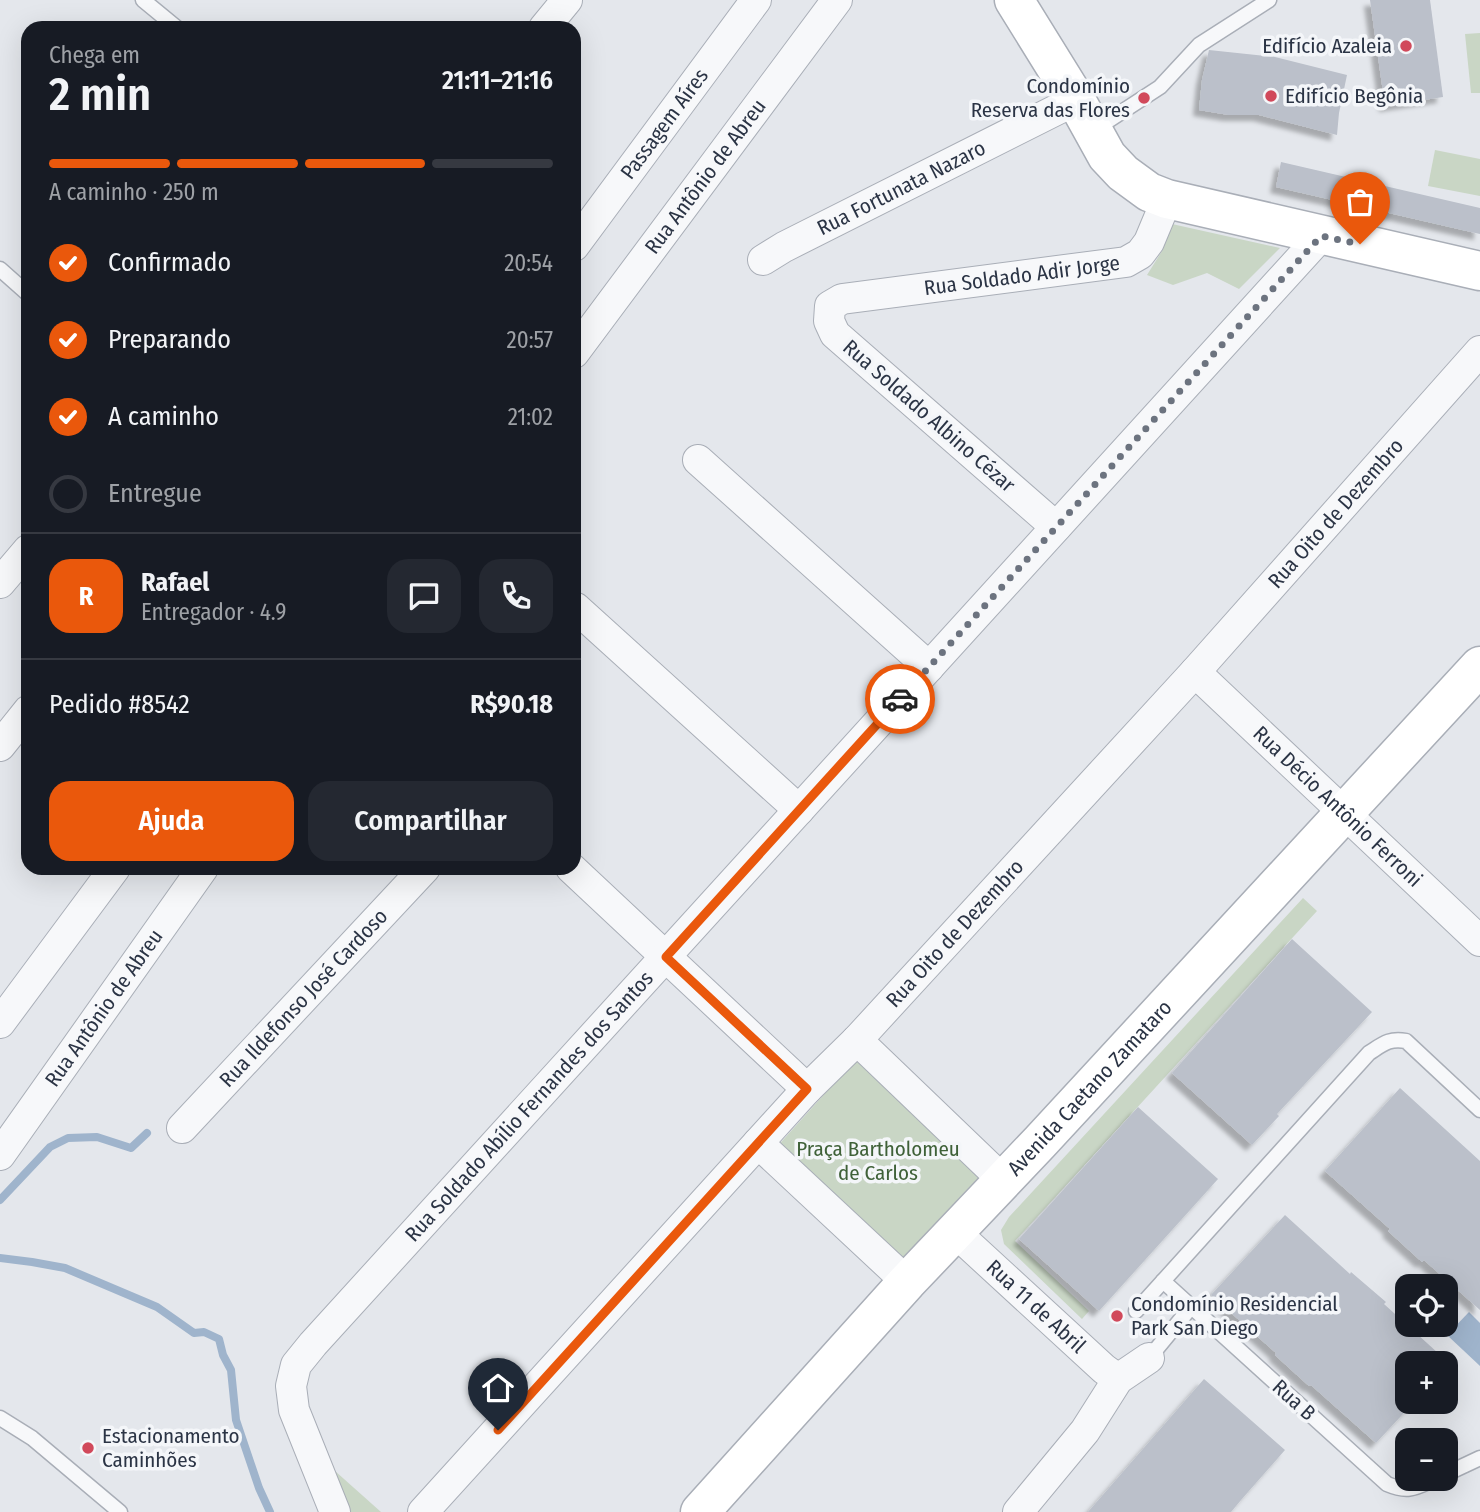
<!DOCTYPE html>
<html lang="pt">
<meta charset="utf-8">
<style>
body{margin:0;font-family:"Fira Sans Condensed",sans-serif;background:#242831;color:#f1f3f6;height:100vh;display:flex;flex-direction:column;font-size:26px;white-space:nowrap}
*{box-sizing:border-box;margin:0}
p{font-size:23px;color:#9ea1a6}
.icon{flex:none;width:38px;height:38px;fill:none;stroke:currentColor;stroke-width:2;stroke-linecap:round;stroke-linejoin:round}
.map{position:relative;flex:1;overflow:hidden}
.panel{position:absolute;left:21px;top:21px;width:560px;height:854px;display:flex;flex-direction:column;background:#171b24;border-radius:21px;box-shadow:0 7px 28px #0002}
.panel>*{flex:none}
.controls{position:absolute;left:1395px;top:1274px;display:grid;gap:14px}
.controls a{display:grid;place-items:center;width:63px;height:63px;border-radius:14px;background:#171b24;box-shadow:0 7px 28px #0002;font-size:35px}
.pin{position:absolute;display:grid;place-items:center;width:60px;height:60px;color:#fff;margin:-72px -30px;border-radius:50% 50% 50% 0;rotate:-45deg;box-shadow:0 0 7px #0007}
.pin .icon{rotate:45deg}
.courier{position:absolute;display:grid;place-items:center;width:70px;height:70px;margin:-35px;border:5px solid #ea580c;border-radius:50%;background:#fff;color:#222;box-shadow:0 2px 9px #0007}
.summary em{font-style:normal;font-weight:600}
.summary div{display:flex;flex-direction:column-reverse}
.summary{display:flex;align-items:center;justify-content:space-between;height:119px;padding:0 28px}
h1{font-size:46px;font-weight:600;line-height:52px}
.bar{display:grid;grid-template-columns:repeat(4,1fr);gap:10px 7px;align-content:center;height:84px;padding:0 28px}
.bar i{height:9px;border-radius:5px;background:#363941}
.bar .active{background:#ea580c}
.bar p{grid-column:span 4}
.line{display:flex;align-items:center;gap:18px;padding:0 28px;border-top:2px solid #363941}
.line div{flex:1}
.round{display:grid;place-items:center;flex:none;width:74px;height:74px;border-radius:21px;background:#242831}
ol{padding:0 28px;list-style:none}
li{display:flex;align-items:center;gap:21px;height:77px}
li p{margin-inline-start:auto}
li .icon{padding:7px;border-radius:50%;background:#ea580c;color:#fff;stroke-width:4}
li:last-child{color:#9ea1a6}
li i{width:38px;height:38px;border:4px solid #363941;border-radius:50%}
.action{display:flex;gap:14px;margin-top:auto;padding:14px 28px}
.action a{flex:1;height:80px;border-radius:21px;background:#ea580c;color:#fff;font-size:28px;font-weight:600;line-height:80px;text-align:center}
.action a+a{background:#242831;color:#f1f3f6}
.map>svg:first-child{display:block}
</style>
<div class="map">
<svg width="1480" height="1512" viewBox="0 0 1480 1512">
<defs>
<filter id="shadow"><feDropShadow dx="-6" dy="6" stdDeviation="2" flood-color="#0004"/></filter>
</defs>
<rect width="100%" height="100%" fill="#e4e7ec"/>
<g fill="#c9d6c5">
<path d="M1480 33V93H1471L1465 34Z"/>
<path d="M1435 150 1480 159V196L1428 186Z"/>
<path d="M1172 224 1280 248 1239 289 1207 273 1173 285 1147 275 1162 251Z"/>
<path d="M1303 898 1317 911 1015 1241 1089 1311 1082 1319 1004 1244 1001 1230 1009 1217Z"/>
<path d="M855 1060 983 1173 903 1263 774 1150Z"/>
<path d="M335 1471 381 1512H347Z"/>
</g>
<path fill="#9fb4cc" d="M1469 1312 1480 1323V1366L1447 1335Z"/>
<g fill="none" stroke-linecap="round" stroke-linejoin="round">
<g stroke="#9fb4cc" stroke-width="8">
<path d="M0 1200 50 1147 68 1138 97 1137 131 1148 147 1133"/>
<path d="M0 1258 32 1262 65 1268 157 1307 194 1333 204 1332 219 1339 223 1355 231 1370 236 1420 259 1488 270 1512"/>
</g>
</g>
<g fill="#bbc0ca" filter="url(#shadow)">
<path d="M1370 0H1430L1443 97 1385 106Z"/>
<path d="M1209 50 1275 57 1347 75 1339 113 1337 135 1259 115H1229L1199 110 1202 80Z"/>
<path d="M1281 162 1480 208V234L1276 187Z"/>
<path d="M1292 939 1372 1012 1277 1114 1279 1116 1252 1145 1172 1073Z"/>
<path d="M1400 1088 1480 1161V1310L1424 1260 1422 1262 1388 1231 1390 1229 1325 1171Z"/>
<path d="M1138 1107 1218 1179 1099 1311 1019 1239Z"/>
<path d="M1285 1215 1350 1274 1351 1272 1386 1302 1384 1304 1449 1363 1446 1367V1363H1407V1402H1414L1376 1443 1311 1385 1309 1386 1275 1355 1276 1353 1211 1295Z"/>
<path d="M1204 1379 1285 1450 1241 1500 1231 1512H1088Z"/>
</g>
<g fill="none" stroke-linecap="round" stroke-linejoin="round">
<defs>
<g id="lane">
<path d="M143 0 177 28"/>
<path d="M1094 130 1160 87 1199 45 1269 0"/>
<path d="M0 269 28 294"/>
<path d="M1163 1281 1387 1484C1408 1493 1415 1488 1435 1479"/>
<path d="M1136 1311 1369 1053C1383 1044 1389 1038 1406 1041L1480 1110"/>
<path d="M1149 1358 1191 1307"/>
<path d="M0 1418 32 1438 120 1512"/>
<path d="M1446 1474 1480 1458"/>
</g>
<g id="street">
<path d="M544 28 567 0"/>
<path id="s1" d="M574 246 756 0"/>
<path id="s2" d="M763 260 784 247 1076 100"/>
<path id="s3" d="M574 353 837 0"/>
<path d="M698 460 929 667"/>
<path id="s4" d="M1056 527 835 334 829 321 830 306 842 299 1126 262 1140 254 1149 242 1167 199"/>
<path d="M0 583 28 550"/>
<path d="M576 608 799 810"/>
<path id="s5" d="M1195 672 1480 941"/>
<path d="M0 746 28 711"/>
<path d="M571 868 807 1089"/>
<path d="M0 1023 115 868"/>
<path d="M857 1040 1004 1181"/>
<path id="s6" d="M182 1128 425 868"/>
<path d="M758 1143 907 1282"/>
<path id="s7" d="M0 1155 203 868"/>
<path id="s8" d="M955 1232 1104 1369 1118 1379"/>
<path id="s9" d="M335 1512 294 1410 291 1386 296 1365 313 1344 1321 236"/>
<path id="s10" d="M423 1512 807 1089 857 1040 1195 672 1480 351"/>
<path d="M1018 1512 1085 1431 1118 1379 1149 1358"/>
</g>
<g id="secondary">
<path d="M1014 0 1076 100 1107 156 1123 173 1149 192 1167 199 1480 271"/>
<path id="s11" d="M700 1512 907 1282 1040 1142 1480 666"/>
</g>
</defs>
<use href="#lane" stroke="#a9aeb7" stroke-width="17"/>
<use href="#street" stroke="#a9aeb7" stroke-width="32"/>
<use href="#secondary" stroke="#a9aeb7" stroke-width="41"/>
<use href="#lane" stroke="#f7f8fa" stroke-width="14"/>
<use href="#street" stroke="#f7f8fa" stroke-width="30"/>
<use href="#secondary" stroke="#fff" stroke-width="38"/>
</g>
<g fill="none" stroke-linecap="round" stroke-linejoin="round">
<path stroke="#6c737f" stroke-width="7" stroke-dasharray="0 12.6" d="M900 699 1321 236 1360 244"/>
<path stroke="#ea580c" stroke-width="9" d="M498 1430 807 1089 666 957 900 699"/>
</g>
<g fill="#d1495b" stroke="#f4f6f9" stroke-width="2.5">
<circle cx="1406" cy="46" r="7"/>
<circle cx="1271" cy="96" r="7"/>
<circle cx="1144" cy="98" r="7"/>
<circle cx="1117" cy="1316" r="7"/>
<circle cx="88" cy="1448" r="7"/>
</g>
<g text-anchor="middle" stroke-width="7" stroke-linejoin="round" paint-order="stroke">
<g font-size="21" fill="#2b3445" stroke="#f4f6f9" text-anchor="start">
<text x="1392" y="53" text-anchor="end">Edifício Azaleia</text>
<text x="1130" y="93" text-anchor="end">Condomínio<tspan x="1130" dy="24">Reserva das Flores</tspan></text>
<text x="1285" y="103">Edifício Begônia</text>
<text x="1131" y="1311">Condomínio Residencial<tspan x="1131" dy="24">Park San Diego</tspan></text>
<text x="102" y="1443">Estacionamento<tspan x="102" dy="24">Caminhões</tspan></text>
</g>
<g font-size="21" fill="#2b3445" stroke="#f4f6f9">
<text dy="7" stroke="none"><textPath href="#s1" startOffset="152">Passagem Aíres</textPath></text>
<text dy="7" stroke="none"><textPath href="#s3" startOffset="220">Rua Antônio de Abreu</textPath></text>
<text dy="7" stroke="none"><textPath href="#s2" startOffset="156">Rua Fortunata Nazaro</textPath></text>
<text dy="7" stroke="none"><textPath href="#s4" startOffset="518">Rua Soldado Adir Jorge</textPath></text>
<text transform="translate(929 416) rotate(41)" y="7">Rua Soldado Albino Cézar</text>
<text dy="7" stroke="none"><textPath href="#s10" startOffset="1353">Rua Oito de Dezembro</textPath></text>
<text dy="7" stroke="none"><textPath href="#s5" startOffset="196">Rua Décio Antônio Ferroni</textPath></text>
<text dy="7" stroke="none"><textPath href="#s10" startOffset="786">Rua Oito de Dezembro</textPath></text>
<text dy="7" stroke="none"><textPath href="#s6" startOffset="178">Rua Ildefonso José Cardoso</textPath></text>
<text dy="7" stroke="none"><textPath href="#s7" startOffset="180">Rua Antônio de Abreu</textPath></text>
<text dy="7" stroke="none"><textPath href="#s11" startOffset="576">Avenida Caetano Zamataro</textPath></text>
<text dy="7" stroke="none"><textPath href="#s9" startOffset="504">Rua Soldado Abílio Fernandes dos Santos</textPath></text>
<text dy="7" stroke="none"><textPath href="#s8" startOffset="110">Rua 11 de Abril</textPath></text>
<text transform="translate(1294 1400) rotate(42)" y="7">Rua B</text>
</g>
<g font-size="21" fill="#3f6138" stroke="#f4f6f9">
<text x="878" y="1156">Praça Bartholomeu<tspan x="878" dy="24">de Carlos</tspan></text>
</g>
</g>
</svg>
<div class="controls">
<a><svg class="icon" aria-label="locate" viewBox="0 0 24 24"><circle cx="12" cy="12" r="6"/><path d="M12 2v4M12 18v4M2 12h4M18 12h4"/></svg></a>
<a>+</a>
<a>−</a>
</div>
<div class="pin" style="left:1360px;top:244px;background:#ea580c"><svg class="icon" aria-label="bag" viewBox="0 0 24 24"><path d="M5 8h14l-1 12H6zM9 8a3 3 0 0 1 6 0"/></svg></div>
<div class="pin" style="left:498px;top:1430px;background:#1f2937"><svg class="icon" aria-label="home" viewBox="0 0 24 24"><path d="M3 11l9-7 9 7M6 9v11h12V9"/></svg></div>
<div class="courier" style="left:900px;top:699px"><svg class="icon" aria-label="car" viewBox="0 0 24 24"><path d="M5 17H2v-5l4-1 3-4h7l3 4 3 1v5h-3M9 17h6M6 11h13"/><circle cx="7" cy="17" r="2"/><circle cx="17" cy="17" r="2"/></svg></div>
<section class="panel">
<div class="summary"><div><h1>2 min</h1><p>Chega em</p></div><em>21:11–21:16</em></div>
<div class="bar"><i class="active"></i><i class="active"></i><i class="active"></i><i></i><p>A caminho · 250 m</p></div>
<ol>
<li><svg class="icon" aria-label="check" viewBox="0 0 24 24"><path d="M5 12l5 5 9-10"/></svg>Confirmado<p>20:54</p></li>
<li><svg class="icon" aria-label="check" viewBox="0 0 24 24"><path d="M5 12l5 5 9-10"/></svg>Preparando<p>20:57</p></li>
<li><svg class="icon" aria-label="check" viewBox="0 0 24 24"><path d="M5 12l5 5 9-10"/></svg>A caminho<p>21:02</p></li>
<li><i></i>Entregue</li>
</ol>
<div class="line" style="height:126px"><b class="round" style="background:#ea580c;color:#fff">R</b><div><b>Rafael</b><p>Entregador · 4.9</p></div><a class="round"><svg class="icon" aria-label="chat" viewBox="0 0 24 24"><path d="M4 5h16v11H9l-5 4z"/></svg></a><a class="round"><svg class="icon" aria-label="phone" viewBox="0 0 24 24"><path d="M5 4h4l2 5-3 2q2 4 5 5l2-3 5 2v4C11 20 4 13 5 4z"/></svg></a></div>
<div class="line" style="height:91px"><div>Pedido #8542</div><b>R$90.18</b></div>
<div class="action"><a>Ajuda</a><a>Compartilhar</a></div>
</section>
</div>
